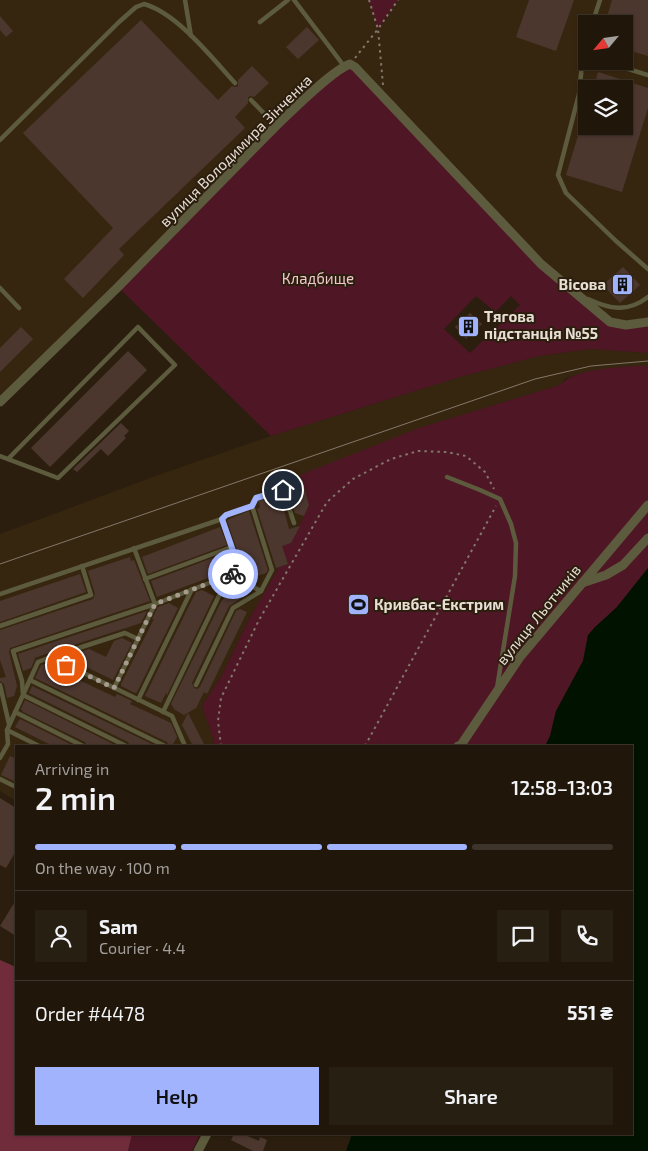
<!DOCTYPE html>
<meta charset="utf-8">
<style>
body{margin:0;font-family:"Exo 2",sans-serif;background:#281f13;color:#f1f3f6;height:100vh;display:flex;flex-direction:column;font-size:19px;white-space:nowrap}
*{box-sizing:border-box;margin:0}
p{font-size:16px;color:#a29f9c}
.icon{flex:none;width:28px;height:28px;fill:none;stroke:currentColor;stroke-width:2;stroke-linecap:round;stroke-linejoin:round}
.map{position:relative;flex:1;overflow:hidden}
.side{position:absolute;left:15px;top:745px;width:618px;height:390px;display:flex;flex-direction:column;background:#20160a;border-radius:0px;box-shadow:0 1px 4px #0004,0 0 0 1px #3d352b}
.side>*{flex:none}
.needle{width:32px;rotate:241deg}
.buttons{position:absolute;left:578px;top:15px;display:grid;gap:10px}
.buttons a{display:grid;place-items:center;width:55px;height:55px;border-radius:0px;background:#20160a;box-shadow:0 1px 4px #0004,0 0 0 1px #3d352b;font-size:25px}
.pin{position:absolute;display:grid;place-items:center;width:42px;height:42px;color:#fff;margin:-21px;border:2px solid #fff;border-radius:50%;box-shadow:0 1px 5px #0007}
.courier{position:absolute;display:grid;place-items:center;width:50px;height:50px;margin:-25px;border:4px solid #a1b3fd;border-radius:50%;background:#fff;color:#222;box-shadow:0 1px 6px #0007}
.headline em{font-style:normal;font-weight:600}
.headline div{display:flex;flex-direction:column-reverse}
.headline{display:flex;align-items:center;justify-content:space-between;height:85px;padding:0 20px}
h1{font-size:32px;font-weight:600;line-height:38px}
.bar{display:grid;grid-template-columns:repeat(4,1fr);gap:8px 5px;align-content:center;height:60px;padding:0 20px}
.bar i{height:6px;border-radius:4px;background:#3d352b}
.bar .active{background:#a1b3fd}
.bar p{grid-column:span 4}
.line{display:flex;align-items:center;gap:12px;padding:0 20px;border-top:1px solid #3d352b}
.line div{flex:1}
.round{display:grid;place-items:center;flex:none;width:52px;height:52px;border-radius:0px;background:#281f13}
.cta{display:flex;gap:10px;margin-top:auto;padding:10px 20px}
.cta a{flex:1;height:58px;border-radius:0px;background:#a1b3fd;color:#111;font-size:20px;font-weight:600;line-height:58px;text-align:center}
.cta a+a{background:#281f13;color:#f1f3f6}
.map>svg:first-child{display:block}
</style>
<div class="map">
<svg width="648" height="1151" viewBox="0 0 648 1151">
<rect width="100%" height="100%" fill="#2b1e0e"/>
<g fill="#37260f" fill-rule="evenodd">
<path d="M0 0H369L379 29 398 0H648V322H610L541 264 350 64 0 401ZM586 24H624V61H586ZM586 89H624V126H586Z"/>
<path d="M590 349 648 353V366H634L593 371 566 378 560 385 420 428 301 476 309 505 291 543 288 564 279 567 248 621 222 675 202 706 214 741 213 746H16V801L0 791V534L161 474 271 436 460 377 539 356Z"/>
</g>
<g fill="#4f1725" fill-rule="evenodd">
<path d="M369 0H398L378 29Z"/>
<path d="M350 64 541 264 610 322H648V353L590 349 539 356 460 377 271 436 118 287 276 126ZM476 296 495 312 511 296 520 305 470 353 444 329Z"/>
<path d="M634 366H648V568L617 607 588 635 583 661 556 711 550 736 545 746H213L214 741 202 706 222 675 248 621 279 567 288 564 282 546 291 543 309 505 300 475 419 428 560 385C574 369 613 368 634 366Z"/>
<path d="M132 1134H196L199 1136 192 1151H128Z"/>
</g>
<path fill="#712c3c" d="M0 960 16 967V1134H132L128 1151H0Z"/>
<path fill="#021200" d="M648 568V1151H346L352 1134H631V746H545L550 736 556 711 583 661 588 635 595 627 617 607Z"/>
<g fill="#4c372f">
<path d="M529 0H574L556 51 516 37Z"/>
<path d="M612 0H648V56L624 49V24H605Z"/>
<path d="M0 16 13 31 6 37 0 30Z"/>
<path d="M141 20 218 100 232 86 235 87 238 86V80L252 66 269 83 254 97 251 96 248 97V103L235 117 245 128 119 249 124 255 83 298 64 279 113 228 23 133Z"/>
<path d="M307 27 319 40 298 59 286 47Z"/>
<path d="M598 72 648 88V108L622 192 566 175 581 126H624V89H593Z"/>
<path d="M623 267 640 285 620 303 603 285Z"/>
<path d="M470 313 482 324 466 339 455 327Z"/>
<path d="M21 327 33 339 0 372V348Z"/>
<path d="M128 351 147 370 50 467 31 448Z"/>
<path d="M121 423 129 431 124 436 126 438 108 456 101 449 77 472 73 469Z"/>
<path d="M302 479 309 505 304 516 295 513 288 492 290 491 288 483Z"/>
<path d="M280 495 289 529 300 526 291 543 282 546 288 564 276 568 257 509 260 508 259 501Z"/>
<path d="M249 511 268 570 266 573 247 580 227 520Z"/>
<path d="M220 527 227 545 148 574 142 557Z"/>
<path d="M229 552 235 568 157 597 151 581Z"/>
<path d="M130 557 131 561 134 560 150 601 10 648 9 652 17 686 14 696 7 698 4 684 0 681V678L6 677 0 660V630L93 599 95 594 88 571Z"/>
<path d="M80 574 86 592 0 622V601Z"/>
<path d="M232 581 247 589 243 597 229 606 192 683 194 688 197 689 200 687 236 611 240 609 247 612 207 694 204 692 196 708 184 715 175 710 171 704 222 600H223Z"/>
<path d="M202 590 214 596 167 695 166 693 161 703 145 696 186 612 196 592Z"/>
<path d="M169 603 178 608 137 692 135 693 121 686V684L154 619H152L158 607Z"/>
<path d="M147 611 141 623 34 658 35 659 31 668 23 671 18 654Z"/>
<path d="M122 638 132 643 113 680 72 660 75 654 89 649 106 657 114 641Z"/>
<path d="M45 664 115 697 117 694 132 701 130 704 171 723 177 737 172 746H169L167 742 35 678 41 665Z"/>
<path d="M32 686 156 746H130L128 742 29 693Z"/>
<path d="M25 700 117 746H87L85 742 23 712 21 709Z"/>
<path d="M188 713 205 746H193L182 725Z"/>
<path d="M20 719 74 746H53L15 727Z"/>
<path d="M10 756 16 759V782L1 775Z"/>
<path d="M0 798 16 808V851L6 868 0 865Z"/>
<path d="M16 900V936L0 926Z"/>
<path d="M234 1134H243L259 1141 260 1137 267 1140 263 1151H253L231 1140Z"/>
</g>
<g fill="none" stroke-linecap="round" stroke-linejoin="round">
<g stroke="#82776a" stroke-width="2" stroke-dasharray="2.5 4" stroke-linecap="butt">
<path d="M355 58 378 29 369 0"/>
<path d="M383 85 378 29 398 0"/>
<path d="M221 746 218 721 221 698 259 620 327 502 353 479 391 459 418 451 446 452 466 456 485 472 494 489"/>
<path d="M365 746 496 506"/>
</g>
<g stroke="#5d5b3e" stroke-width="4.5">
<path d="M185 0 191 36"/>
<path d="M294 0 344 66"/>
<path d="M260 22 288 0"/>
<path d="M592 24 600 0"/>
<path d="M586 44 583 55 579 94 558 175 566 193 616 241 648 269"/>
<path d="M602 61 648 75"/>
<path d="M251 100 276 126"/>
<path d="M0 140 119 22 136 7 144 4C177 13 212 58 235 83"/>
<path d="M0 288 19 308"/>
<path d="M588 299C609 309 628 313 648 297"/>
<path d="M0 456 58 478 175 365 138 327 8 459"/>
<path d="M447 477 480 490 500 499 511 524 516 543 515 576 497 688"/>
<path d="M222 519 226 515 252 506 256 498 283 490 294 523"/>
<path d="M145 579 232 547"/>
<path d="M0 594 222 519 240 571 155 604 13 651 22 681 23 695 7 730 8 744 0 758"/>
<path d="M0 626 91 595 82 566"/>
<path d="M51 657 125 633 138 639"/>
<path d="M30 680 165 746"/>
<path d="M0 685 9 724"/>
<path d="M196 685 233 608 261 591"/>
<path d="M114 688 155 604 134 548"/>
<path d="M138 700 192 589"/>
<path d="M15 712 83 746"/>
<path d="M163 712 229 575 261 591 272 570 252 506"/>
<path d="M7 730 39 746"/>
<path d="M126 746 23 695 38 662 51 657 172 716 185 746"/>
<path d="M0 779 16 787"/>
</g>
<g stroke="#5d5b3e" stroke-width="9">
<path d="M0 402 118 287 276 126C292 111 331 71 350 64L355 67 541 264 610 322 626 325 648 322"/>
<path d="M582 583 606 575 623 565 648 538"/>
<path d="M458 746 461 745 520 657 648 505"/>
<path d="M198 1151 207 1134"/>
</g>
<path stroke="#83786b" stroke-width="1" d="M0 564 535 379 591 366 648 361"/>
</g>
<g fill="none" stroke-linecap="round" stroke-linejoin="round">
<path stroke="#a59b8f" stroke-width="5" stroke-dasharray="0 9" d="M66 665 114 688 155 604 233 574"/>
<path stroke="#a1b3fd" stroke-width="6" d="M233 574 240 571 222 519 226 515 252 506 256 498 283 490"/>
</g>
<defs>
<symbol id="building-square" viewBox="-11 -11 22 22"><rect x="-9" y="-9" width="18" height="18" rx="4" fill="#a1b3fd" stroke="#2b1e0e"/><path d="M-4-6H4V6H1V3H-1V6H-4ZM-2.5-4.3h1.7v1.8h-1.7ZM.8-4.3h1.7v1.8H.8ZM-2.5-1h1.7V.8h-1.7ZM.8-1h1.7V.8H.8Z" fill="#111"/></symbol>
<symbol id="stadium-square" viewBox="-11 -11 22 22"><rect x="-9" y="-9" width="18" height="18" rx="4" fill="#a1b3fd" stroke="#2b1e0e"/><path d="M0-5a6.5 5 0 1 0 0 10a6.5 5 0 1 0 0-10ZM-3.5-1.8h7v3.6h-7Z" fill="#111"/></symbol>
</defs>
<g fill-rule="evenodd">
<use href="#building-square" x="610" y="272" width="25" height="25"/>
<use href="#building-square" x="456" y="314" width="25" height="25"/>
<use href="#stadium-square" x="346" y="592" width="25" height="25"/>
</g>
<g text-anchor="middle" stroke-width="4" stroke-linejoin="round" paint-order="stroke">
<g font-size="15" fill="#e7ded4" stroke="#2b1e0e">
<text transform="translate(236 151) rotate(-45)" y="5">вулиця Володимира Зінченка</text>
<text transform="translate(539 615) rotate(-51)" y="5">вулиця Льотчиків</text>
</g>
<g font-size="15" fill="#f4c7ce" stroke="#2b1e0e">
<text x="318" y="284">Кладбище</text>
</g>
<g font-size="15" font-weight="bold" fill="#e7ded4" stroke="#2b1e0e" text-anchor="start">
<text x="606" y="290" text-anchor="end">Вісова</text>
<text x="484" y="322">Тягова<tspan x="484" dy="17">підстанція №55</tspan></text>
<text x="374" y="610">Кривбас-Екстрим</text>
</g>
</g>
</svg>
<div class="buttons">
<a><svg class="needle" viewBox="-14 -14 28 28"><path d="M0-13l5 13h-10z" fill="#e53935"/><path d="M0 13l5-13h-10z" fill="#a29f9c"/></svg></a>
<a><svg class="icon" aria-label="layers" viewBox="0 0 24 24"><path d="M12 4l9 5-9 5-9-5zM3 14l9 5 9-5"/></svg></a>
</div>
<div class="pin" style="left:66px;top:665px;background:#ea580c"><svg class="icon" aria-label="bag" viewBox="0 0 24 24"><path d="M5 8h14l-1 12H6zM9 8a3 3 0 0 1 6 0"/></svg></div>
<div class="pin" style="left:283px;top:490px;background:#1f2937"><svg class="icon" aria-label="home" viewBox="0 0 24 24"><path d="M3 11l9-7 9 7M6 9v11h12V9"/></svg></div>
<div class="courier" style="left:233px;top:574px"><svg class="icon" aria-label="bike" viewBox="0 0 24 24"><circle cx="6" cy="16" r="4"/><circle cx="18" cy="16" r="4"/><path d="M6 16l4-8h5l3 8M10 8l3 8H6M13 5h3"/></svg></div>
<section class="side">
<div class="headline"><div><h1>2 min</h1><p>Arriving in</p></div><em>12:58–13:03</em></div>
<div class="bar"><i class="active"></i><i class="active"></i><i class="active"></i><i></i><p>On the way · 100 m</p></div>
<div class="line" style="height:90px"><a class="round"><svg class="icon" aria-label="person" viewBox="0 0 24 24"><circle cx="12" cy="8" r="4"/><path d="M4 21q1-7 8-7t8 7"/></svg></a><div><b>Sam</b><p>Courier · 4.4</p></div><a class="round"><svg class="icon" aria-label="chat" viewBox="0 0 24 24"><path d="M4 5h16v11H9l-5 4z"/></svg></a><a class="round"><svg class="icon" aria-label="phone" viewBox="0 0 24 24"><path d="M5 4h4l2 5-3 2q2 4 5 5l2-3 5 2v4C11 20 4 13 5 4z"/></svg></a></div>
<div class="line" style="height:65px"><div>Order #4478</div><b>551 ₴</b></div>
<div class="cta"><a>Help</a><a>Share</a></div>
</section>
</div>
